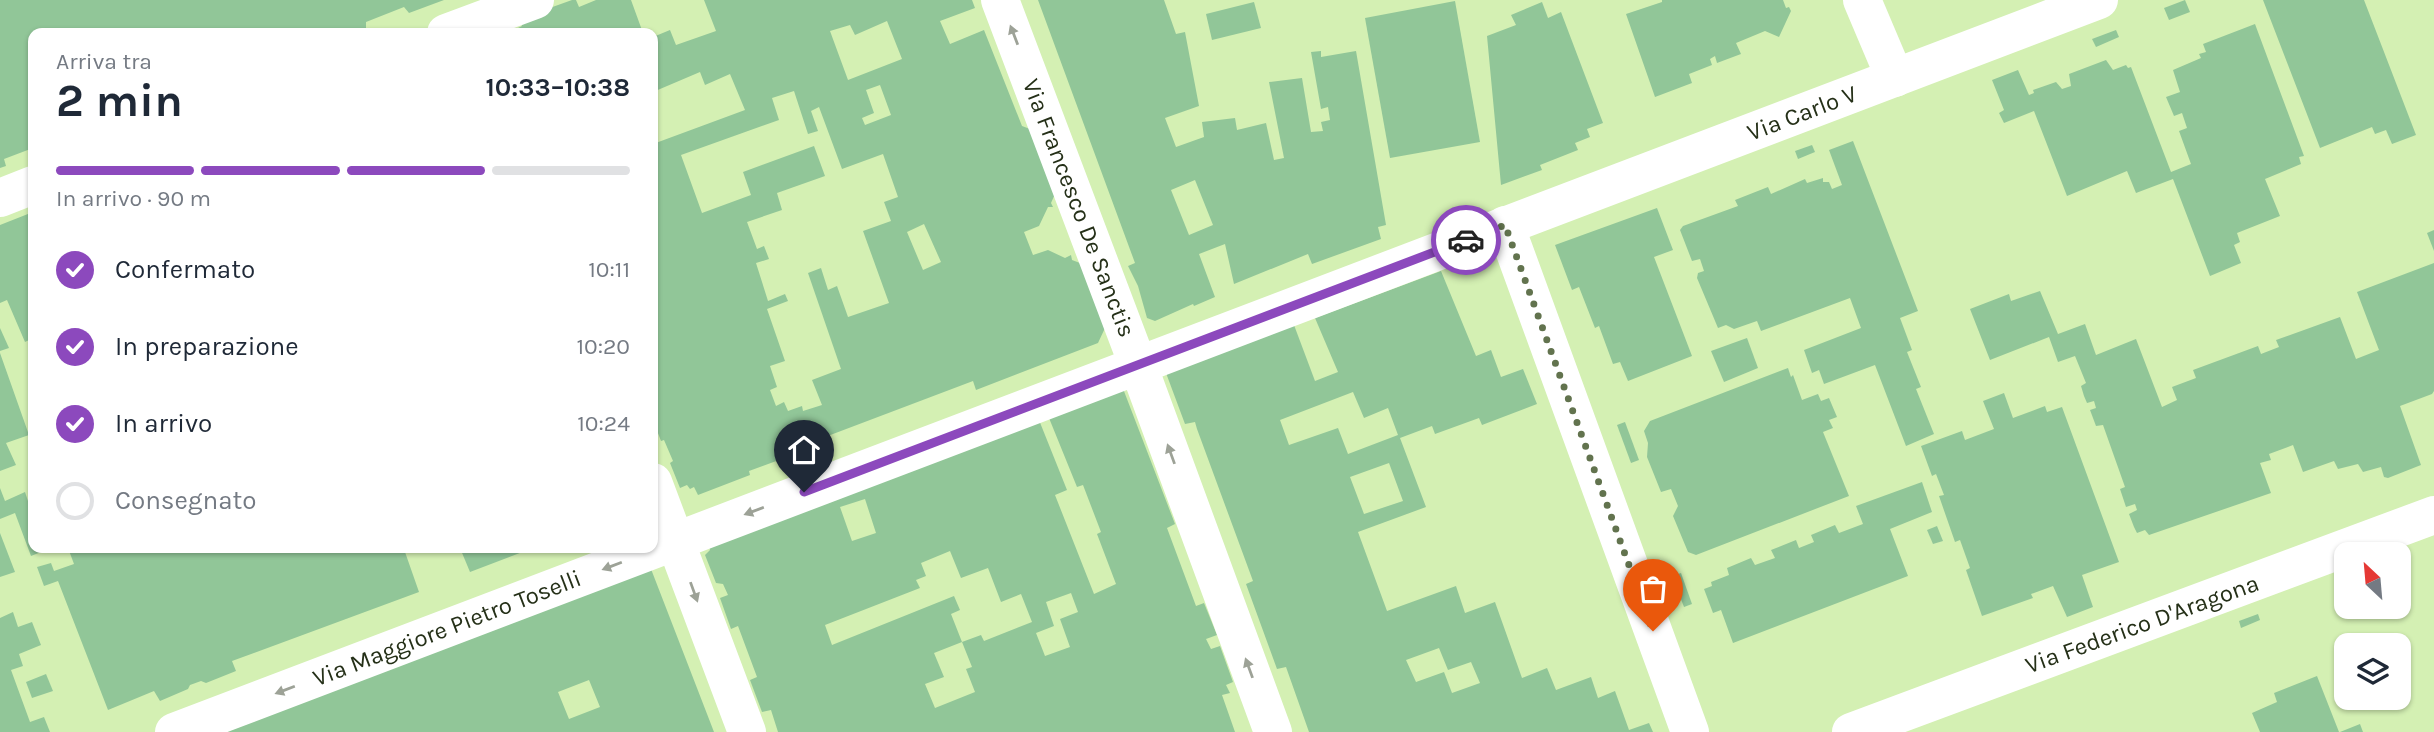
<!DOCTYPE html>
<html lang="it">
<meta charset="utf-8">
<style>
body{margin:0;font-family:Karla,sans-serif;background:#f2f2f3;color:#1f2937;height:100vh;display:flex;flex-direction:column;font-size:26px;white-space:nowrap}
*{box-sizing:border-box;margin:0}
p{font-size:23px;color:#747a83}
.icon{flex:none;width:38px;height:38px;fill:none;stroke:currentColor;stroke-width:2;stroke-linecap:round;stroke-linejoin:round}
.map{position:relative;flex:1;overflow:hidden}
.drawer{position:absolute;left:28px;top:28px;width:630px;height:525px;display:flex;flex-direction:column;background:#fff;border-radius:14px;box-shadow:0 2px 5px #0004}
.drawer>*{flex:none}
.needle{width:46px;rotate:334deg}
.fabs{position:absolute;left:2334px;top:542px;display:grid;gap:14px}
.fabs a{display:grid;place-items:center;width:77px;height:77px;border-radius:14px;background:#fff;box-shadow:0 2px 5px #0004;font-size:35px}
.pin{position:absolute;display:grid;place-items:center;width:60px;height:60px;color:#fff;margin:-72px -30px;border-radius:50% 50% 50% 0;rotate:-45deg;box-shadow:0 0 7px #0007}
.pin .icon{rotate:45deg}
.courier{position:absolute;display:grid;place-items:center;width:70px;height:70px;margin:-35px;border:5px solid #8c49bd;border-radius:50%;background:#fff;color:#222;box-shadow:0 2px 9px #0007}
.head em{font-style:normal;font-weight:700}
.head div{display:flex;flex-direction:column-reverse}
.head{display:flex;align-items:center;justify-content:space-between;height:119px;padding:0 28px}
h1{font-size:46px;font-weight:700;line-height:52px}
.bar{display:grid;grid-template-columns:repeat(4,1fr);gap:10px 7px;align-content:center;height:84px;padding:0 28px}
.bar i{height:9px;border-radius:5px;background:#e0e1e3}
.bar .selected{background:#8c49bd}
.bar p{grid-column:span 4}
ol{padding:0 28px;list-style:none}
li{display:flex;align-items:center;gap:21px;height:77px}
li p{margin-inline-start:auto}
li .icon{padding:7px;border-radius:50%;background:#8c49bd;color:#fff;stroke-width:4}
li:last-child{color:#747a83}
li i{width:38px;height:38px;border:4px solid #e0e1e3;border-radius:50%}
.map>svg:first-child{display:block}
</style>
<div class="map">
<svg width="2434" height="732" viewBox="0 0 2434 732">
<rect width="100%" height="100%" fill="#d4f0b3"/>
<g fill="#91c698" fill-rule="evenodd">
<path d="M0 0H444L409 13 404 7 366 22V29L359 33H33V148L4 159 6 166 0 168Z"/>
<path d="M572 0H576L579 7 596 0H631L643 33H518L516 29 522 26 519 19Z"/>
<path d="M704 0H972L975 8 940 21 950 44 984 30 1022 126 1030 129 1055 194 1051 203 1053 207H1048L1039 226 1024 232 1033 255 1048 250 1065 258 1071 255 1072 260 1080 263 1105 328 1098 343 976 390 973 381 796 448 798 453 749 471 750 475 698 495 694 487 690 489 687 485 680 488 670 463 673 461 664 440 661 441 653 420V144L745 110 730 74 705 85 700 72 653 92V37L670 30 676 45 716 31ZM887 21 902 59 848 80 830 31 850 25 855 35ZM880 85 891 115 865 125 862 118 874 113 866 90ZM794 91 808 134 818 131 811 111 819 107 842 169 883 154 898 197 884 202 891 221 863 231 889 303 848 317 837 286 828 290 821 268 808 273 841 369 812 380 822 405 803 411 802 406 788 411 784 402 776 406 770 390 777 387 770 366 785 361 767 309 788 301 785 294 768 301 756 263 769 259 764 246 757 249 747 222 782 210 777 193 825 176 814 146 743 172 751 195 702 213 681 155 779 120 772 98ZM924 224 941 262 923 270 907 232Z"/>
<path d="M1038 0H1164L1176 34 1185 32 1199 106 1165 118 1176 147 1204 137 1202 122 1235 118 1237 130 1266 123 1274 160 1284 158 1269 82 1302 78 1311 132 1323 131 1321 122 1330 120 1328 107 1321 109 1311 52 1321 51V57L1356 51 1386 225 1378 227 1381 239 1312 264 1308 254 1234 284 1225 244 1199 254 1215 297 1194 306 1193 304 1155 321 1147 318 1138 286 1128 266 1135 263ZM1195 180 1213 225 1189 235 1171 190Z"/>
<path d="M1662 0H1783L1786 8 1789 7 1791 11 1779 37 1765 31 1736 43 1741 54 1717 63 1715 56 1710 59 1712 65 1689 74 1692 83 1655 97 1626 14 1662 2Z"/>
<path d="M2185 0 2190 12 2169 20 2164 8Z"/>
<path d="M2263 0H2364L2416 135 2392 144 2386 130 2375 134 2372 127 2320 148Z"/>
<path d="M1455 1 1480 142 1390 158 1365 18Z"/>
<path d="M1254 2 1261 28 1212 40 1206 14Z"/>
<path d="M1542 2 1548 18 1561 12 1603 123 1587 129 1590 137 1575 143 1578 150 1540 165 1542 170 1501 185 1487 36 1516 25 1511 15Z"/>
<path d="M2255 24 2304 156 2299 157 2301 164 2265 179 2280 216 2237 233 2240 242 2234 245 2241 263 2210 276 2173 179 2136 193 2127 171 2067 196 2034 111 2004 123 1999 113 2004 110 1992 80 2018 70 2029 95 2034 93 2033 90 2056 82 2062 89 2071 86 2069 74 2106 60 2113 70 2126 65 2128 68 2131 67 2171 172 2191 164 2179 131 2187 128 2182 113 2174 116 2166 97 2180 92 2173 70 2201 58 2199 54 2206 52 2203 44Z"/>
<path d="M2116 30 2119 37 2096 47 2092 39Z"/>
<path d="M1853 141 1918 311 1900 318 1912 350 1907 352 1921 387 1916 389 1934 434 1906 446 1875 365 1824 384 1819 370 1812 373 1804 350 1861 328 1850 298 1761 331 1757 321 1734 329 1726 325 1718 328 1697 278 1698 273 1704 271 1700 259 1692 261 1680 230 1683 226 1738 206 1735 200 1768 187 1771 194 1805 179 1807 183 1823 178V182H1829L1832 189 1842 185 1829 150Z"/>
<path d="M1812 145 1815 152 1798 159 1795 151Z"/>
<path d="M1657 208 1673 250 1654 257 1692 356 1628 381 1620 362 1613 364 1599 326 1595 328 1579 287 1572 290 1555 245Z"/>
<path d="M33 212V338L25 342 7 300 0 303V225Z"/>
<path d="M2434 230V251L2427 233Z"/>
<path d="M2434 263V391L2432 394 2400 406 2421 465 2388 478 2384 477 2381 467 2363 472 2358 464 2338 469 2334 461 2303 472 2293 445 2269 454 2271 460 2260 463 2271 493 2149 535 2145 530 2137 533 2134 527 2129 514 2137 510 2135 504 2126 507 2120 489 2125 487 2103 425 2096 426 2090 410 2096 408 2094 401 2087 403 2084 396 2081 386 2086 383 2075 356 2058 362 2049 337 1990 360 1970 309 2009 294 2011 301 2040 291 2058 334 2085 324 2096 355 2136 339 2162 407 2177 400 2172 387 2196 378 2193 370 2258 346 2261 354 2279 347 2276 340 2340 317 2356 359 2379 350 2357 292Z"/>
<path d="M1441 271 1476 356 1491 350 1501 377 1523 369 1537 404 1482 425 1479 418 1435 434 1432 426 1400 438 1426 507 1358 532 1387 611 1456 586 1465 613 1495 602 1522 678 1547 668 1556 690 1591 677 1598 698 1615 691 1629 730 1649 723 1653 732H1309L1286 667 1277 669 1246 584 1253 581 1197 429 1195 422 1185 424 1166 373 1294 325 1315 381 1338 372 1315 318ZM1353 392 1364 418 1388 408 1398 435 1348 454 1338 428 1289 445 1280 420ZM1389 463 1403 501 1364 514 1350 477ZM1439 648 1448 670 1471 662 1480 683 1452 693 1444 672 1416 682 1406 660Z"/>
<path d="M0 328 9 348 0 351Z"/>
<path d="M1747 338 1758 368 1724 382 1711 351Z"/>
<path d="M0 353 29 435 6 443 16 465 0 471Z"/>
<path d="M1788 368 1791 377 1793 375 1802 400 1818 394 1821 401 1829 398 1837 417 1829 420 1833 428 1823 432 1849 496 1696 555 1688 552 1673 516 1678 506 1671 489 1661 492 1647 457 1648 443 1644 431 1650 421Z"/>
<path d="M1122 386 1175 524 1167 528 1196 606 1204 603 1217 635 1206 639 1211 649 1220 646 1233 682 1226 685 1230 693 1222 695 1235 732H778L771 710 762 712 750 680 757 677 738 626 731 629 720 598 728 595 723 584 716 583 705 555 710 550 709 546 1039 420 1067 490 1055 495 1094 594 1116 584 1097 534 1101 532 1083 485 1077 487 1049 418ZM865 499 876 533 852 541 840 507ZM950 551 961 578 988 568 1001 602 1021 594 1032 622 984 641 981 635 962 642 972 667 966 669 975 692 935 708 925 684 944 677 934 653 962 642 951 614 960 610 954 596 832 645 825 625 920 588 916 580 926 576 921 563ZM1071 593 1078 612 1060 619 1070 647 1045 656 1036 633 1054 626 1046 602Z"/>
<path d="M2004 393 2013 418 2045 406 2047 412 2062 407 2119 562 2082 575 2093 607 2067 617 2053 586 2031 594 2033 598 1982 616 1966 570 1970 568 1960 540 1955 542 1939 496 1944 495 1936 474 1932 476 1921 446 1962 431 1965 440 1994 429 1983 401Z"/>
<path d="M1625 422 1639 460 1631 463 1617 425Z"/>
<path d="M1922 482 1932 512 1890 529 1908 576 1733 643 1721 610 1713 613 1704 589 1712 586 1711 582 1729 575 1727 568 1751 558 1755 565 1775 558 1771 550 1796 540 1799 548 1814 542 1811 535 1835 525 1839 533 1863 524 1856 506Z"/>
<path d="M0 488 5 501 25 492 33 516V548H46V550L31 556 15 513 0 519Z"/>
<path d="M1937 526 1943 541 1933 544 1927 530Z"/>
<path d="M0 533 15 572 0 577Z"/>
<path d="M68 548H416L405 552 419 592 232 661 236 671 206 683 201 681 190 685 188 689 160 701 154 691 108 710 58 581 44 586 37 567 51 563 54 571 74 564Z"/>
<path d="M460 548H533L470 572Z"/>
<path d="M651 569 714 732H226ZM589 680 600 707 569 719 558 692Z"/>
<path d="M1681 573 1692 604 1684 607 1672 576Z"/>
<path d="M13 612 18 627 32 622 41 645 19 654 23 666 11 670 30 722 44 717 50 732H0V618Z"/>
<path d="M2258 614 2260 620 2241 628 2239 621Z"/>
<path d="M46 674 53 691 32 698 26 682Z"/>
<path d="M2317 676 2339 732H2260L2252 713 2277 702 2274 693Z"/>
<path d="M2360 724 2363 732H2340Z"/>
</g>
<g fill="none" stroke-linecap="round" stroke-linejoin="round">
<g stroke="#fff" stroke-width="38">
<path d="M1000 0 1138 365 1273 732"/>
<path d="M1862 0 1895 78"/>
<path d="M446 33 535 0"/>
<path d="M0 198 33 185"/>
<path d="M1505 225 1690 732"/>
<path d="M653 482 747 732"/>
<path d="M174 732 2099 0"/>
<path d="M1851 732 2434 515"/>
</g>
</g>
<defs><path id="oneway-solid" d="M-6-.8H1V-3.2L6.5 0L1 3.2V.8H-6Z" transform="scale(1.75)"/></defs>
<g fill="#9da297">
<use href="#oneway-solid" transform="translate(1014 35) rotate(-111)"/>
<use href="#oneway-solid" transform="translate(1171 454) rotate(-110)"/>
<use href="#oneway-solid" transform="translate(754 511) rotate(159)"/>
<use href="#oneway-solid" transform="translate(612 566) rotate(159)"/>
<use href="#oneway-solid" transform="translate(694 592) rotate(70)"/>
<use href="#oneway-solid" transform="translate(1249 668) rotate(-110)"/>
<use href="#oneway-solid" transform="translate(285 690) rotate(159)"/>
</g>
<g fill="none" stroke-linecap="round" stroke-linejoin="round">
<path stroke="#62734e" stroke-width="7" stroke-dasharray="0 12.6" d="M1466 240 1505 225 1653 631"/>
<path stroke="#8c49bd" stroke-width="9" d="M804 492 1466 240"/>
</g>
<g text-anchor="middle" stroke-width="6" stroke-linejoin="round" paint-order="stroke">
<g font-size="24" fill="#253018" stroke="#fff">
<text transform="translate(1802 113) rotate(-21)" y="8">Via Carlo V</text>
<text transform="translate(1079 208) rotate(69)" y="8">Via Francesco De Sanctis</text>
<text transform="translate(2142 624) rotate(-20)" y="8">Via Federico D'Aragona</text>
<text transform="translate(447 628) rotate(-21)" y="8">Via Maggiore Pietro Toselli</text>
</g>
</g>
</svg>
<div class="fabs">
<a><svg class="needle" viewBox="-14 -14 28 28"><path d="M0-13l5 13h-10z" fill="#e53935"/><path d="M0 13l5-13h-10z" fill="#747a83"/></svg></a>
<a><svg class="icon" aria-label="layers" viewBox="0 0 24 24"><path d="M12 4l9 5-9 5-9-5zM3 14l9 5 9-5"/></svg></a>
</div>
<div class="pin" style="left:1653px;top:631px;background:#ea580c"><svg class="icon" aria-label="bag" viewBox="0 0 24 24"><path d="M5 8h14l-1 12H6zM9 8a3 3 0 0 1 6 0"/></svg></div>
<div class="pin" style="left:804px;top:492px;background:#1f2937"><svg class="icon" aria-label="home" viewBox="0 0 24 24"><path d="M3 11l9-7 9 7M6 9v11h12V9"/></svg></div>
<div class="courier" style="left:1466px;top:240px"><svg class="icon" aria-label="car" viewBox="0 0 24 24"><path d="M5 17H2v-5l4-1 3-4h7l3 4 3 1v5h-3M9 17h6M6 11h13"/><circle cx="7" cy="17" r="2"/><circle cx="17" cy="17" r="2"/></svg></div>
<section class="drawer">
<div class="head"><div><h1>2 min</h1><p>Arriva tra</p></div><em>10:33–10:38</em></div>
<div class="bar"><i class="selected"></i><i class="selected"></i><i class="selected"></i><i></i><p>In arrivo · 90 m</p></div>
<ol>
<li><svg class="icon" aria-label="check" viewBox="0 0 24 24"><path d="M5 12l5 5 9-10"/></svg>Confermato<p>10:11</p></li>
<li><svg class="icon" aria-label="check" viewBox="0 0 24 24"><path d="M5 12l5 5 9-10"/></svg>In preparazione<p>10:20</p></li>
<li><svg class="icon" aria-label="check" viewBox="0 0 24 24"><path d="M5 12l5 5 9-10"/></svg>In arrivo<p>10:24</p></li>
<li><i></i>Consegnato</li>
</ol>
</section>
</div>
